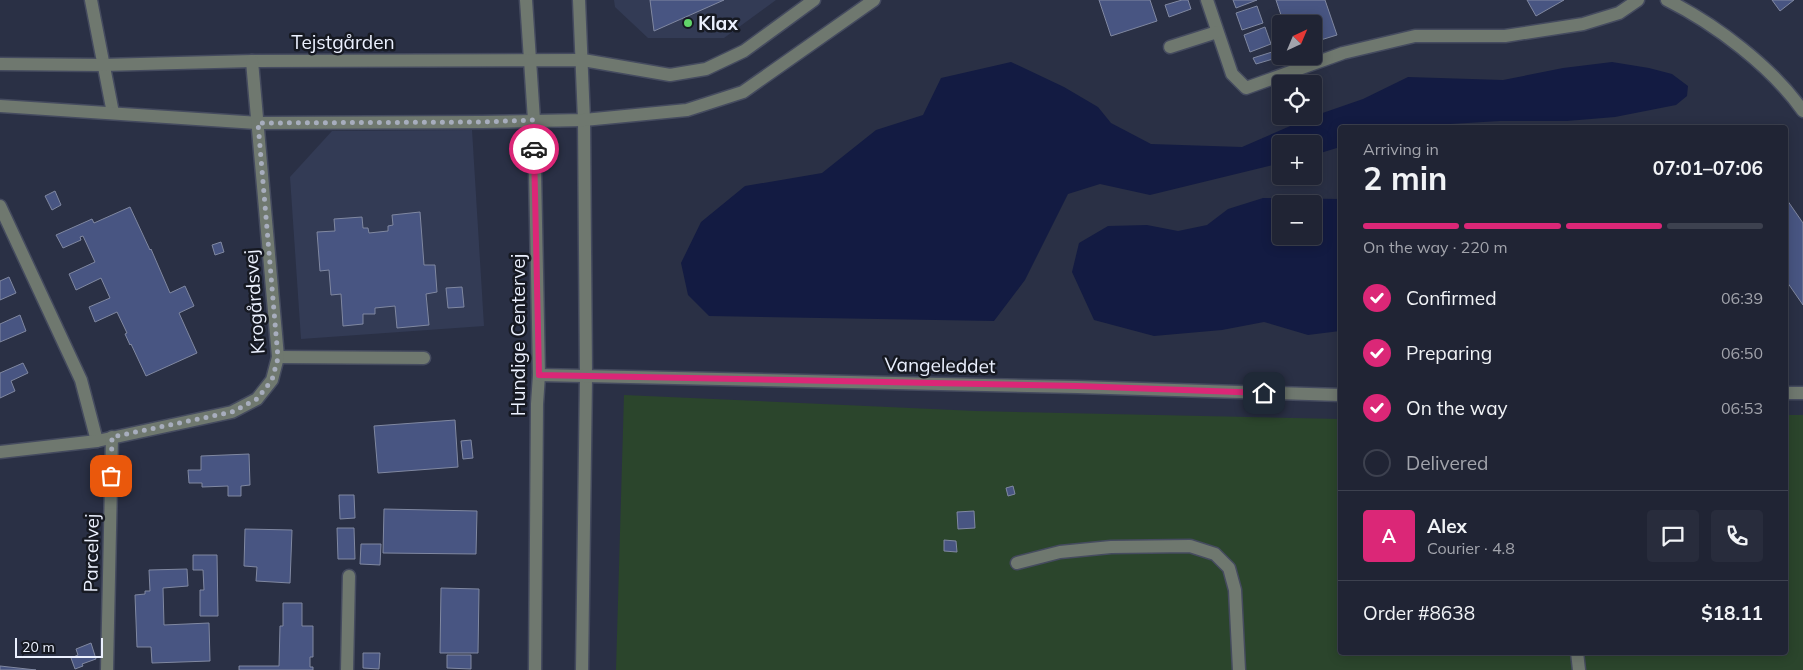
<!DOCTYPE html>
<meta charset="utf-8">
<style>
body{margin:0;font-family:Mulish,sans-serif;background:#282c3c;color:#f1f3f6;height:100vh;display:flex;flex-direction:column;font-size:19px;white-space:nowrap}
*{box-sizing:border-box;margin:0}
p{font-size:16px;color:#a2a4ac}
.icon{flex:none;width:28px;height:28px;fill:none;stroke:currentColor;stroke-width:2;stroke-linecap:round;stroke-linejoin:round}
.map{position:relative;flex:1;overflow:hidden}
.panel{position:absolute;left:1338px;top:125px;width:450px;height:530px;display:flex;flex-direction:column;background:#202434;border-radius:5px;box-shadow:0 2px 12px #0003,0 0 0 1px #3d414f}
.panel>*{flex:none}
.needle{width:32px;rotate:44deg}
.buttons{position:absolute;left:1272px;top:15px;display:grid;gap:10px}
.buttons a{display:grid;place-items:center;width:50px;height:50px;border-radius:5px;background:#202434;box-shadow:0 2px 12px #0003,0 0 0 1px #3d414f;font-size:25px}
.scale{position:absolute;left:15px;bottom:12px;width:88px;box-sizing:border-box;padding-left:5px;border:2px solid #ebf0fe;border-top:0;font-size:14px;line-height:18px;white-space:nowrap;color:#ebf0fe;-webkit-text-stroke:4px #161922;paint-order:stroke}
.pin{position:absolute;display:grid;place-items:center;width:42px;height:42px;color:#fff;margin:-21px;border-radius:10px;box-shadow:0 2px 8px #0006}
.courier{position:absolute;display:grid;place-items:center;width:50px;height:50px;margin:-25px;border:4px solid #db2777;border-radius:50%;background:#fff;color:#222;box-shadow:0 1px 6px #0007}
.head em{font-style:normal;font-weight:700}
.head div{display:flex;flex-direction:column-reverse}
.head{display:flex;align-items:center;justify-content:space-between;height:85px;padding:0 25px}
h1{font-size:32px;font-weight:700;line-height:38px}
.bar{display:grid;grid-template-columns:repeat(4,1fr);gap:8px 5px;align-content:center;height:60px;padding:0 25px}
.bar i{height:6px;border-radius:4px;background:#3d414f}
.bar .on{background:#db2777}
.bar p{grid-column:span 4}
.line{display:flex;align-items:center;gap:12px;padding:0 25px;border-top:1px solid #3d414f}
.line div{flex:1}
.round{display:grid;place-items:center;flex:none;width:52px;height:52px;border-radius:5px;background:#282c3c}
ol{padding:0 25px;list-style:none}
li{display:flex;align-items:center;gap:15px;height:55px}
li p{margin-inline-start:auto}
li .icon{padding:5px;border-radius:50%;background:#db2777;color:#fff;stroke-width:4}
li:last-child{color:#a2a4ac}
li i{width:28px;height:28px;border:2px solid #3d414f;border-radius:50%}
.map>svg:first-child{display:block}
</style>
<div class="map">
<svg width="1803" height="670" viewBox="0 0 1803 670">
<rect width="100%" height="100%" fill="#2a3045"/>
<g fill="#333b55">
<path d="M614 0H776L724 38H648L615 7Z"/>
<path d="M472 130 484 326 301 339 290 177 332 131Z"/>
</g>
<path fill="#2b452c" d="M624 395 976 411 1340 419V652H1785V415H1803V670H616Z"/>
<g fill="#131b42" fill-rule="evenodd">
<path d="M1011 62 1064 87 1098 107 1111 123 1151 144 1242 147 1311 117 1363 99 1408 77 1503 80 1563 68 1612 62 1649 68 1672 74 1688 86 1687 96 1676 105 1615 117 1567 121H1500L1434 125 1422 128H1340V147L1314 155V144H1281V163L1150 195 1100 184 1068 194 1025 280 994 321 709 316 688 295 681 263 701 222 745 186 822 173 876 130 923 115 941 78Z"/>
<path d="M1263 198 1340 199V331L1308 335 1264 322 1222 330 1154 336 1094 320 1072 272 1079 243 1108 226 1147 225 1178 231 1207 225 1228 209ZM1281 204H1314V236H1281Z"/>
</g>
<g fill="#485582" stroke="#8088a1">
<path d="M650 0H724L654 31Z"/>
<path d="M1099 0H1150L1157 21 1111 36Z"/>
<path d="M1182 0H1188L1191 9 1169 17 1165 5Z"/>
<path d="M1233 0H1257L1236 8Z"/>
<path d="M1276 0H1325L1337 35 1314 42V24H1284Z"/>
<path d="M1527 0H1564L1536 16Z"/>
<path d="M1772 0H1794L1780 11Z"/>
<path d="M1257 6 1263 23 1242 30 1236 13Z"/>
<path d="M1265 27 1271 44 1250 52 1244 35Z"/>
<path d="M1272 52 1273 59 1256 64 1253 58Z"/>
<path d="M55 191 61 205 52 210 45 196Z"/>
<path d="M1785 197 1803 223V305L1785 279Z"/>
<path d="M130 207 150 250 151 249 170 293 185 286 194 306 179 313 197 353 146 376 131 344 130 345 125 334 127 333 117 312 95 322 89 307 110 298 101 278 76 290 69 274 95 262 83 236 80 237 81 240 63 248 56 235 92 219 94 223Z"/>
<path d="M420 212 424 265H435L437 292 426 294 429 325 397 328 395 306 375 308V314H363V324L343 326 341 294 331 295 329 270 320 271 317 232 335 231 334 219 362 217 363 228H368L369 233 388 231V226L393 225 392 215Z"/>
<path d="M221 242 224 252 215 255 212 245Z"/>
<path d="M9 277 16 293 0 300V281Z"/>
<path d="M462 287 464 307 448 308 446 288Z"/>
<path d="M20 315 26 331 0 342V324Z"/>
<path d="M23 363 28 373 11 381 15 391 0 398V373Z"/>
<path d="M455 420 458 467 378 473 374 426Z"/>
<path d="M471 440 473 458 463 459 461 441Z"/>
<path d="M249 454 250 485 241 486V496H228V486L202 487V483H189L188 470H201V456Z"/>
<path d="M1013 486 1015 494 1008 496 1006 488Z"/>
<path d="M339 495H354L355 518 340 519Z"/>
<path d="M384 509 477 511 476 554 383 553Z"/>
<path d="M974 511 975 528 958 529 957 512Z"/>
<path d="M337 528H354L355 559H338Z"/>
<path d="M245 529 292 530 290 583 256 581 257 567 244 566Z"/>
<path d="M944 540 956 541 957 552 944 551Z"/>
<path d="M361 544H381L380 565 360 564Z"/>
<path d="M193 555H217L218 616H200V590H204L203 570H193Z"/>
<path d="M187 569 188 586 163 588 164 625 209 623 210 661 152 663 151 647H137L135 595 145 594V591H150L149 570Z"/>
<path d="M441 588 479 589 478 653H440Z"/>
<path d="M283 603H302V626H313V657H310V667H313V670H239V666H279L280 626H283Z"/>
<path d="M91 643 96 659 82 664 83 666 75 669 71 658 78 655 76 649Z"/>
<path d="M363 653H380L379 669 363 668Z"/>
<path d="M447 655H471V669L447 668Z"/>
<path d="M0 666 36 670H0Z"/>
</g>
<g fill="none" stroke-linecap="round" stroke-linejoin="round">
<defs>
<g id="minor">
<path d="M91 0 113 113"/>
<path d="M526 0 534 120 539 375 537 404 535 670"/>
<path d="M579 0 584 120 586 377 582 670"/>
<path d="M1207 0 1232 74 1246 88 1343 53 1415 36H1505L1583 24 1619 13 1638 0"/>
<path d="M1667 0C1715 24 1771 66 1803 111"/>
<path d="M1170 47 1217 32"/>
<path d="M0 64 103 65 252 61 583 60 670 75 706 69 744 51 814 0"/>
<path d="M0 106 258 123 482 122 584 120 687 110 743 92 874 0"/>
<path d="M0 206 81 380 97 441"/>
<path d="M278 357 424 358"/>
<path d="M539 375 1077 387 1340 395"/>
<path d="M1785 393H1803"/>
<path d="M0 452 97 441 232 412 257 399 272 380 278 357 252 61"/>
<path d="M1017 563 1060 552 1111 547 1190 546 1215 554 1229 568 1235 590 1239 670"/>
<path d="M1577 652 1579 670"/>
<path d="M107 670 112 437"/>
<path d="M347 670 349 576"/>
</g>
</defs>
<use href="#minor" stroke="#454b5f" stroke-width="15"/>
<use href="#minor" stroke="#6f786f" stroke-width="12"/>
</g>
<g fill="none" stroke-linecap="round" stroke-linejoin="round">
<path stroke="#a7adbd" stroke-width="5" stroke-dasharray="0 9" d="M111 476 112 437 232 412 257 399 272 380 278 358 258 123 482 122 534 120V149"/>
<path stroke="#db2777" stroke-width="6" d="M534 149 539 375 1077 386 1264 393"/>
</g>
<circle fill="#61d56a" stroke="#161922" stroke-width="2" cx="688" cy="23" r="5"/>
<g text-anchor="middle" stroke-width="5" stroke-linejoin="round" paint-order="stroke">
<g font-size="19" font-weight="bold" fill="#ebf0fe" stroke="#161922" text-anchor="start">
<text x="698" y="30">Klax</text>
</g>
<g font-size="19" fill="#ebf0fe" stroke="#161922">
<text x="343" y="49">Tejstgården</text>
<text transform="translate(254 302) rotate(-94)" y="7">Krogårdsvej</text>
<text transform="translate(518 335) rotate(-90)" y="7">Hundige Centervej</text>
<text transform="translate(940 365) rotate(1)" y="7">Vangeleddet</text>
<text transform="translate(91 553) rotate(-89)" y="7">Parcelvej</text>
</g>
</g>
</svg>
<div class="buttons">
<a><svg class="needle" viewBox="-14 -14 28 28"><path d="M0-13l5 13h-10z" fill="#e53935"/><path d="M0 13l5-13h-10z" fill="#a2a4ac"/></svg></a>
<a><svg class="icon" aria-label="locate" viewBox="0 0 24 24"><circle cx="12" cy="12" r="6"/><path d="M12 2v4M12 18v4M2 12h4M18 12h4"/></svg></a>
<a>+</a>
<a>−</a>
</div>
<div class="scale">20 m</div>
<div class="pin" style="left:111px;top:476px;background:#ea580c"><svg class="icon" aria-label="bag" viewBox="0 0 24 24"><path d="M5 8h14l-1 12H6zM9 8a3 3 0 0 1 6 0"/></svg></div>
<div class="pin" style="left:1264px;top:393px;background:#1f2937"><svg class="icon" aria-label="home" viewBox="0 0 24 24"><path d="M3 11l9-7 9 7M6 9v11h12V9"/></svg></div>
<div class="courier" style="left:534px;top:149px"><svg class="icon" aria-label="car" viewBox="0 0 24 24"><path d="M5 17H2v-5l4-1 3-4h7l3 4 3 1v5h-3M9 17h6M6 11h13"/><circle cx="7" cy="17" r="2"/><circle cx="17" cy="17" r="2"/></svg></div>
<section class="panel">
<div class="head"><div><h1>2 min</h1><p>Arriving in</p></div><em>07:01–07:06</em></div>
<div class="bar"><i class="on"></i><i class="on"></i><i class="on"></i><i></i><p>On the way · 220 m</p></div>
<ol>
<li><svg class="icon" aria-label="check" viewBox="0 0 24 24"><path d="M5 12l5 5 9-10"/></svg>Confirmed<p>06:39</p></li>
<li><svg class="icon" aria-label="check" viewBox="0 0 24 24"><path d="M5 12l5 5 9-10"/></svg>Preparing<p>06:50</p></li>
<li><svg class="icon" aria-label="check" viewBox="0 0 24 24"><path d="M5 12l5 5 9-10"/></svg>On the way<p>06:53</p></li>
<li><i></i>Delivered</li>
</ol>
<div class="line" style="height:90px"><b class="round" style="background:#db2777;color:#fff">A</b><div><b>Alex</b><p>Courier · 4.8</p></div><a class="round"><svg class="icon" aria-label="chat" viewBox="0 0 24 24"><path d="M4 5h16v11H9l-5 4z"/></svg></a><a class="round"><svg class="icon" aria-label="phone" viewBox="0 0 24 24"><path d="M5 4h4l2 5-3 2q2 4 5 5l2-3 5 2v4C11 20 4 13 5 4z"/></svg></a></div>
<div class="line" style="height:65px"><div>Order #8638</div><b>$18.11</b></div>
</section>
</div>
